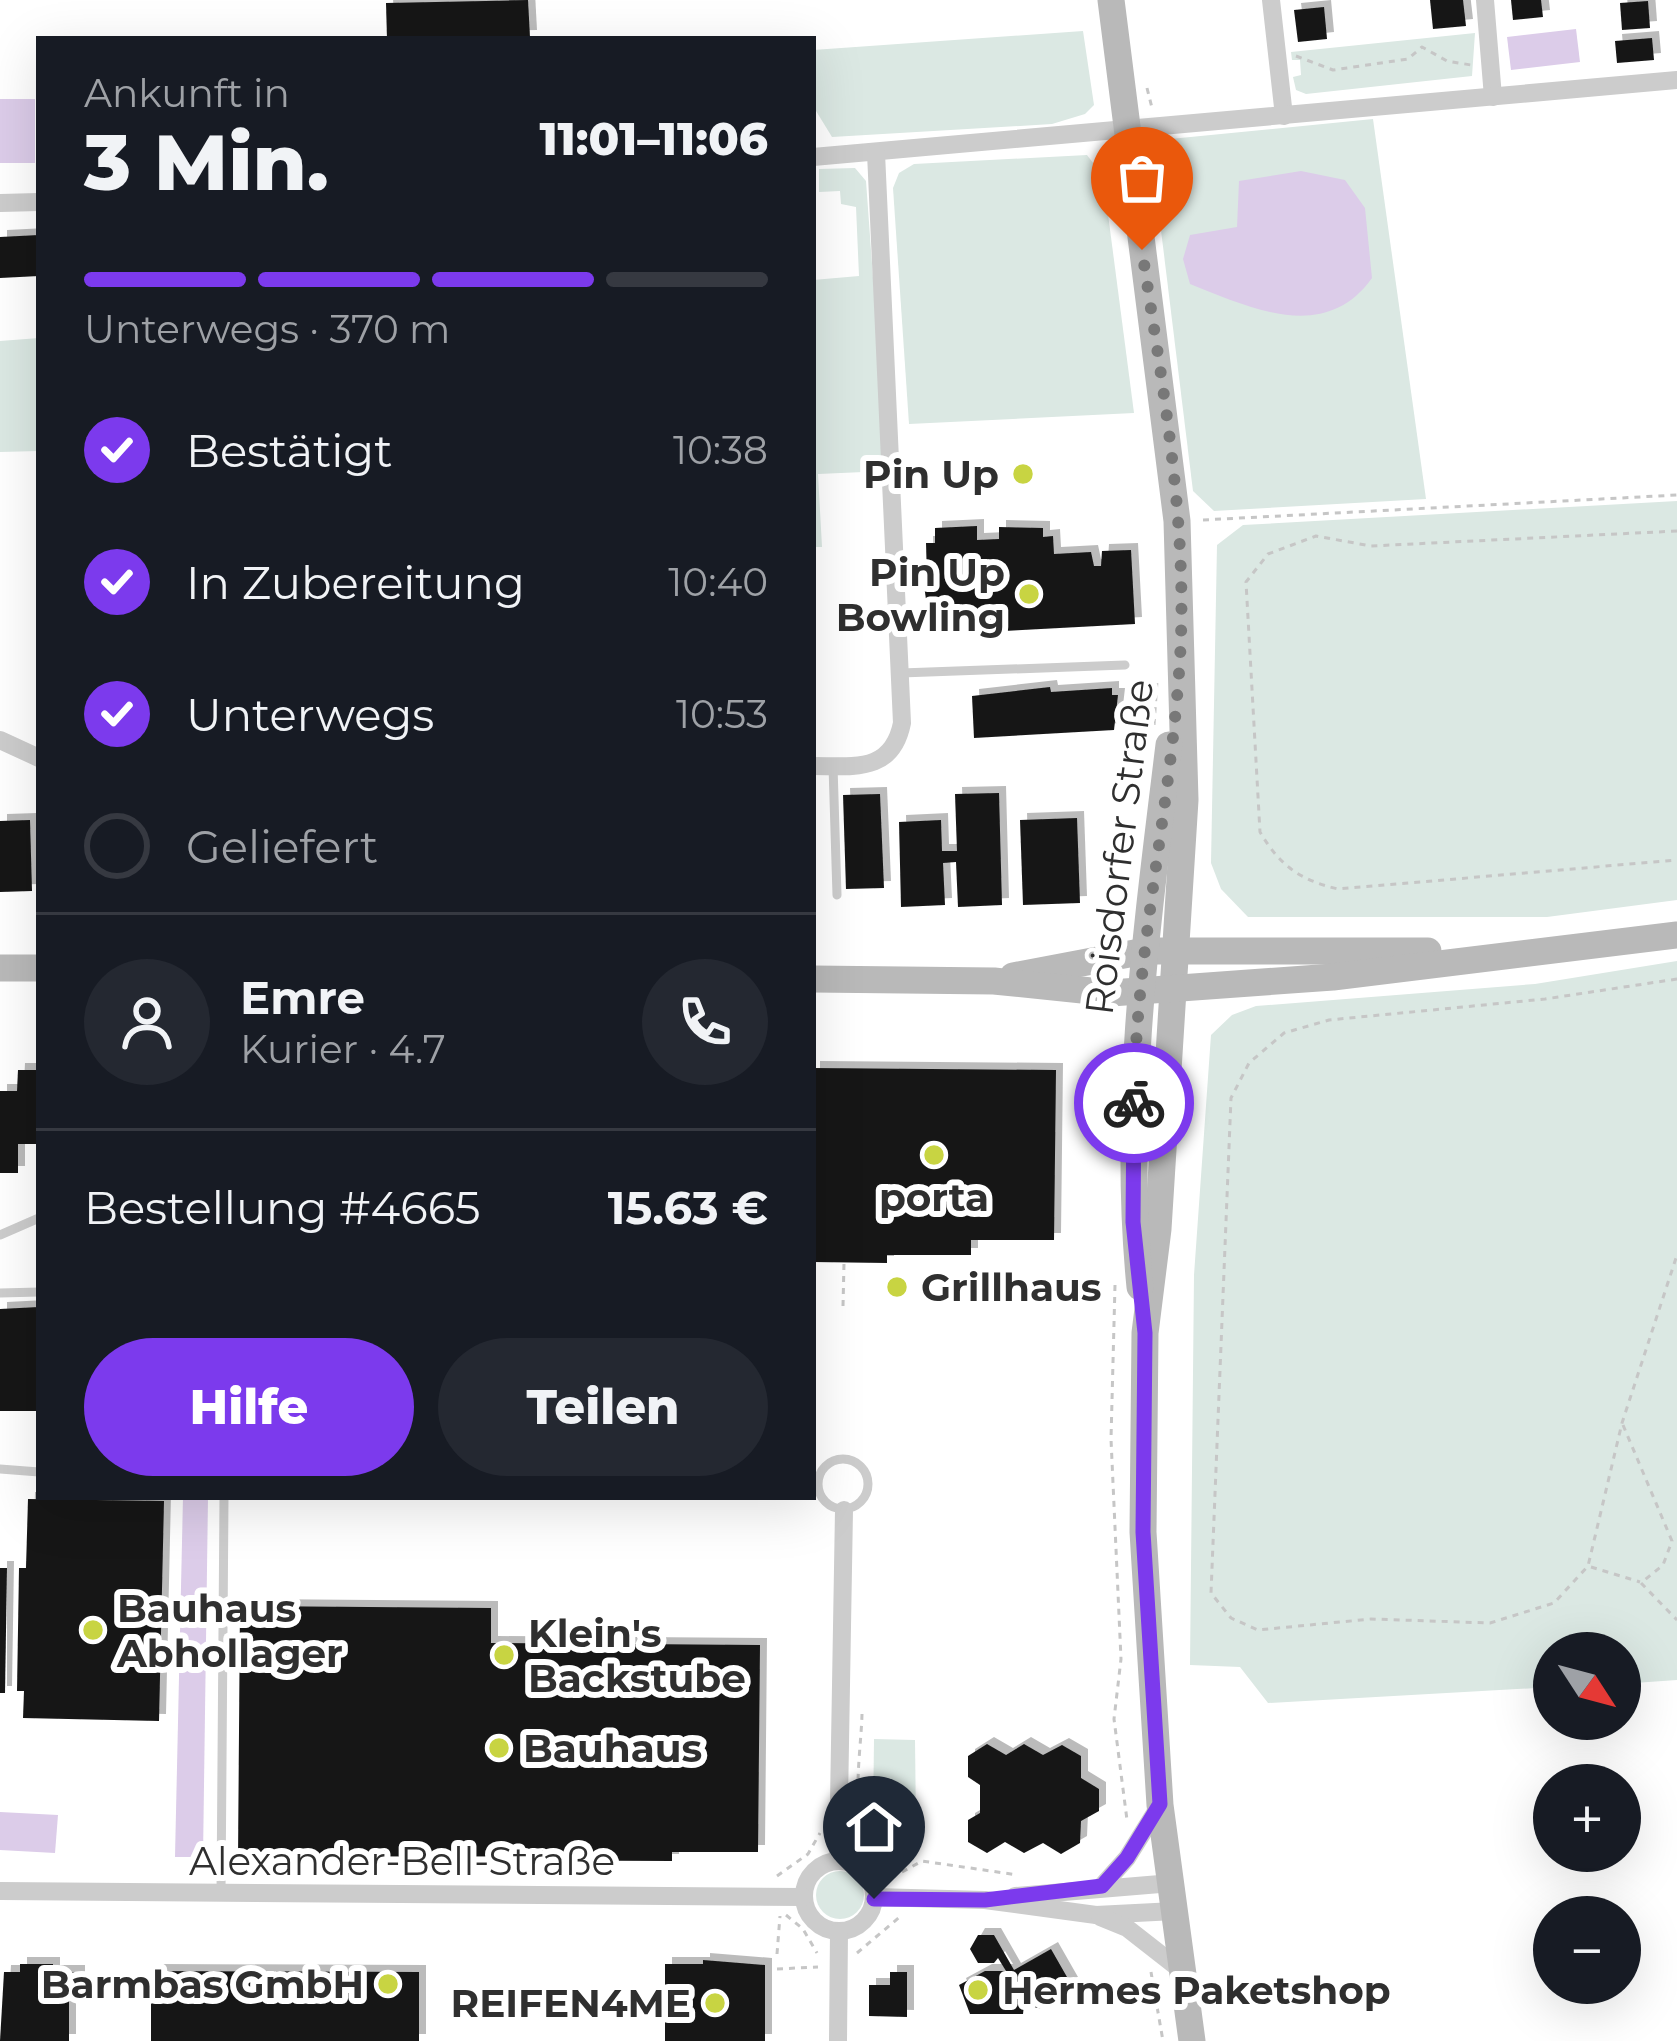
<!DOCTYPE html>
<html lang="de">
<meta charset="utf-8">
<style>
body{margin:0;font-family:Montserrat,sans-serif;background:#242831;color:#f1f3f6;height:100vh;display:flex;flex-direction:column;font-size:45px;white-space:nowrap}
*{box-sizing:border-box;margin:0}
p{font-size:39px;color:#9ea1a6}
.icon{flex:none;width:66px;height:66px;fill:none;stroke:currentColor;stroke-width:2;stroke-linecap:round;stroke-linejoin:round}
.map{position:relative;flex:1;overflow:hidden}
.sheet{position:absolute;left:36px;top:36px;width:780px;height:1464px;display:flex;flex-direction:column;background:#171b24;border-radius:0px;box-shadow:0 12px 48px #0002}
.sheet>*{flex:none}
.needle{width:78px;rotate:126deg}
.fabs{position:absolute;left:1533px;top:1632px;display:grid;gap:24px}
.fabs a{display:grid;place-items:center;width:108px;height:108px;border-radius:50%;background:#171b24;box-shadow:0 12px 48px #0002;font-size:60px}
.pin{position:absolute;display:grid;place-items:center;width:102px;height:102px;color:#fff;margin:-123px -51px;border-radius:50% 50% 50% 0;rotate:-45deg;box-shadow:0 0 12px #0007}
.pin .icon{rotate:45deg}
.courier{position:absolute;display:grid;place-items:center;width:120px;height:120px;margin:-60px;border:9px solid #7c3aed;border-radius:50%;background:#fff;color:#222;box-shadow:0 3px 15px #0007}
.head em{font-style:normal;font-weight:800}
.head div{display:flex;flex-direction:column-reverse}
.head{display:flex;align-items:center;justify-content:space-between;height:204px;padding:0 48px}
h1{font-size:78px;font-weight:800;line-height:90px}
.bar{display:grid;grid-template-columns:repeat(4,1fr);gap:18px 12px;align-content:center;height:144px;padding:0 48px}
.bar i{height:15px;border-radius:9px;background:#363941}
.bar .current{background:#7c3aed}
.bar p{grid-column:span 4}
.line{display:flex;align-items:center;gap:30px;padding:0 48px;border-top:3px solid #363941}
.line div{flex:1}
.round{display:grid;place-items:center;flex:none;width:126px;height:126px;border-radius:63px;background:#242831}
ol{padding:0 48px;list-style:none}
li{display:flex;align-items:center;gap:36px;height:132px}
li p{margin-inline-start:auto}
li .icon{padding:12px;border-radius:50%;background:#7c3aed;color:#fff;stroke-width:4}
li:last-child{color:#9ea1a6}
li i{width:66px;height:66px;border:6px solid #363941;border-radius:50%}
.cta{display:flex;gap:24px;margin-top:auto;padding:24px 48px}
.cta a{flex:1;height:138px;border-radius:72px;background:#7c3aed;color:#fff;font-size:48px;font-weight:800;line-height:138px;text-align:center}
.cta a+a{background:#242831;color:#f1f3f6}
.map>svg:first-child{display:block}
</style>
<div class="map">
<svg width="1677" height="2041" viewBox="0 0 1677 2041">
<defs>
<filter id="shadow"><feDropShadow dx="7" dy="-7" stdDeviation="0" flood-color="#0004"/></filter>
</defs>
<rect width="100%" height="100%" fill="#fff"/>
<g fill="#dbe8e3">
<path d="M1083 31 1094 105 1085 114 1052 124 832 137 813 106V50Z"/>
<path d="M1475 33 1472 76 1306 94 1296 90 1293 77 1301 75 1300 60H1292L1291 52Z"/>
<path d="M1373 119 1426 499 1214 511 1193 491 1153 165 1157 150 1170 139Z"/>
<path d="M1087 155 1103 176 1134 413 909 424 893 188 899 173 914 164Z"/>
<path d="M855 168 866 181 887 471 818 474 822 547H813V280L859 276 856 207 841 204 840 191 819 192V169Z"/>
<path d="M39 338V451L0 452V341Z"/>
<path d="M1677 501V900L1547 917H1248L1221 889 1211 863 1217 545 1243 525Z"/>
<path d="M1677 961V1680L1620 1684V1653H1554V1687L1268 1703 1240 1667 1190 1665 1194 1275 1211 1035 1232 1015 1256 1006 1535 984Z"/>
<path d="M874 1739 915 1740 916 1824 873 1823Z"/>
<circle cx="840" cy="1895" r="24"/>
</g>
<g fill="#dccce9">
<path d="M1576 29 1580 62 1511 70 1507 37Z"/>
<rect x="0" y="99" width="35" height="64"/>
<path d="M1301 171 1345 180 1365 208 1372 278C1325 344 1251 308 1190 284L1183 259 1190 235 1237 227 1239 181Z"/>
<path d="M183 1497H208L203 1857H175Z"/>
<path d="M0 1812 58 1815 55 1853 0 1850Z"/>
</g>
<g fill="#161616" filter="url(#shadow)">
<path d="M528 0 530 37 387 39 386 3Z"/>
<path d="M1430 0H1463L1466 26 1433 29Z"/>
<path d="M1511 0H1541L1543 17 1513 20Z"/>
<path d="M1648 1 1650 28 1622 30 1620 3Z"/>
<path d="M1324 7 1327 39 1298 42 1294 10Z"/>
<path d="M1652 38 1654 60 1617 63 1615 41Z"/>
<path d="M39 235V276L0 278V237Z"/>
<path d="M977 526V540L999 539V527L1043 528V537L1053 536 1054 554 1091 552 1094 566H1101L1102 551 1131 550 1135 624 931 635 923 578H927L926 543H935V528Z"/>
<path d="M1050 687 1051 692 1112 688V695H1118L1114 730 974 738 972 696Z"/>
<path d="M999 793 1002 905 958 907 956 862 943 863 945 905 901 907 899 822 941 820 942 851H957L955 794Z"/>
<path d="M880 794 884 888 846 889 843 795Z"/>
<path d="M1077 818 1080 903 1023 905 1020 820Z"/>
<path d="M30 820 32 891 0 892V821Z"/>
<path d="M813 1068 1056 1070 1054 1240H971V1255H887V1263L813 1262Z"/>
<path d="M18 1070H39V1144H18V1173H0V1091H17Z"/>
<path d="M39 1307V1411H0V1309Z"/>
<path d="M28 1499 164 1501 159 1721 23 1718 24 1691H17L19 1568H26Z"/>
<path d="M0 1568H7L5 1693H0Z"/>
<path d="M240 1606 491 1608V1643L760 1645 758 1852H672V1861L238 1859Z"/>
<path d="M987 1744 1006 1755 1024 1744 1043 1755 1062 1745 1081 1756V1778L1099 1789V1811L1081 1821 1080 1843 1061 1854 1043 1843 1024 1853 1005 1842 987 1853 968 1842V1820L980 1813V1785L968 1777V1756Z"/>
<path d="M978 1935H994L1014 1970 1051 1949 1075 1991 1043 2009 1024 2005 1023 2014H970L959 1985 985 1971H1006L998 1958 994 1963H978L970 1949Z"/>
<path d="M703 1960 765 1965V2041H665V1964H703Z"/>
<path d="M20 1964H53V1972H78V1995H69V2041H0L4 1972H20Z"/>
<path d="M151 1971 419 1972V2041H151Z"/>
<path d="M890 1972H907V2017L869 2016V1985H890Z"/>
</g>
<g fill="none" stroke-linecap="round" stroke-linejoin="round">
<g stroke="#c6c6c6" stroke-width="3" stroke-dasharray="6 6" stroke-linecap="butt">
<path d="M1296 56 1333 70 1408 59 1422 47 1447 61 1471 65"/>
<path d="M1147 88 1152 108"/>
<path d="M1203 520 1677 495"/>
<path d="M1677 531 1371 546 1316 536 1268 554 1246 582 1260 832C1280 866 1300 880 1338 889L1677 860"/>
<path d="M1154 725 1157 681"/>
<path d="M1677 979 1545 999 1329 1020 1284 1033 1249 1063 1231 1098 1211 1593 1231 1618 1258 1630 1371 1619 1490 1623 1554 1603 1588 1566 1622 1423 1677 1255"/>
<path d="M1115 1285 1111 1439 1121 1659 1114 1719 1127 1820"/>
<path d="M843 1306 844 1263"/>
<path d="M1623 1425 1672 1541 1663 1565 1641 1583 1677 1620"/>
<path d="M1591 1567 1640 1582"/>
<path d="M862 1714C861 1763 841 1853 900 1871"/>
<path d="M902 1872 922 1861 1018 1875"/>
<path d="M777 1876 808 1854 820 1833"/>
<path d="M786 1915 803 1929 817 1953"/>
<path d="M857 1953 902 1915"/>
<path d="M777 1954 780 1916"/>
<path d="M777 1969 818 1967"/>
<path d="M1151 1972 1163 2041"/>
</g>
<g stroke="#ccc" stroke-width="9">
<path d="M901 673 1125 665"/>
<path d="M833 766 837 895"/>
<path d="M0 1235 39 1218"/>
<path d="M0 1293 39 1292"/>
<circle cx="843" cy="1484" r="25"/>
<path d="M0 1469 39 1472"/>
<path d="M221 1894 224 1497"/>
</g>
<g stroke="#ccc" stroke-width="18">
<path d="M1271 0 1284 116"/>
<path d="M1485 0 1493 97"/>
<path d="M813 157 1677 80"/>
<path d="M0 203 39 202"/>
<path d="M0 740 39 758"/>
<path d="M813 766C854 766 892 773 902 723L876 153"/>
<path d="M838 1860 844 1510"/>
<circle cx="839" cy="1896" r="35"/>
<path d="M1102 1886 1127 1858 1160 1805"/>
<path d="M0 1891 803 1897"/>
<path d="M1015 1896 1172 1883"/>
<path d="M874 1897 985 1900 1096 1915 1175 1911"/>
<path d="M1100 1917 1127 1928 1182 1971"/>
<path d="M838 2041 839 1932"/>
</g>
<g stroke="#b9b9b9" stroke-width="27">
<path d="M1111 0 1177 521 1185 800 1158 1229 1145 1333 1143 1532 1160 1805 1192 2041"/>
<path d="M0 968H39"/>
<path d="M1013 976 1145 951H1428"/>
<path d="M813 979 994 981 1111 993 1333 977 1677 935"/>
<path d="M1140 1287C1122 1105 1147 925 1169 745"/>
</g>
</g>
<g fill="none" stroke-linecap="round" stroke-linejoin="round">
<path stroke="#787878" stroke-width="12" stroke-dasharray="0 21.6" d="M1134 1103C1135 954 1171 807 1180 658 1188 522 1162 384 1142 250"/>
<path stroke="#7c3aed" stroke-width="15" d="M874 1899 985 1900 1102 1886 1127 1858 1160 1804 1143 1532 1145 1333 1133 1222 1134 1103"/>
</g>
<g fill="#c8d442" stroke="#fff" stroke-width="4.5">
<circle cx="1023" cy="474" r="12"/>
<circle cx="1029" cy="594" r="12"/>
<circle cx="934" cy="1155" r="12"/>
<circle cx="897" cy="1287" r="12"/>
<circle cx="93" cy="1630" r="12"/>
<circle cx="504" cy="1655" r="12"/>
<circle cx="499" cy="1748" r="12"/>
<circle cx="388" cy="1984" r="12"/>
<circle cx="978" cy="1990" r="12"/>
<circle cx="715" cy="2003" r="12"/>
</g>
<g text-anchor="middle" stroke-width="12" stroke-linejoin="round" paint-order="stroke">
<g font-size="39" font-weight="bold" fill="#2f2f2f" stroke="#fff" text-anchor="start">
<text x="999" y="488" text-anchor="end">Pin Up</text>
<text x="1005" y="586" text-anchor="end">Pin Up<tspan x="1005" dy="45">Bowling</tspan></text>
<text x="934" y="1211" text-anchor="middle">porta</text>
<text x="921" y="1301">Grillhaus</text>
<text x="117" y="1622">Bauhaus<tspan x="117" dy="45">Abhollager</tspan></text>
<text x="528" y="1647">Klein's<tspan x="528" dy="45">Backstube</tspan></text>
<text x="523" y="1762">Bauhaus</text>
<text x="364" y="1998" text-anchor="end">Barmbas GmbH</text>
<text x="1002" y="2004">Hermes Paketshop</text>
<text x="691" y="2017" text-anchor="end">REIFEN4ME</text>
</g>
<g font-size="39" fill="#2f2f2f" stroke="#fff">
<text transform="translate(1119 847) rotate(-83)" y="14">Roisdorfer Straße</text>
<text x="402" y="1875">Alexander-Bell-Straße</text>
</g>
</g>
</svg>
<div class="fabs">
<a><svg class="needle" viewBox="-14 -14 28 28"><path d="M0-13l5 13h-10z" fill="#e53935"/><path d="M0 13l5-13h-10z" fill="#9ea1a6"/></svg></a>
<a>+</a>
<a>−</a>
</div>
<div class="pin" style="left:1142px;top:250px;background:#ea580c"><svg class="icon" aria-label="bag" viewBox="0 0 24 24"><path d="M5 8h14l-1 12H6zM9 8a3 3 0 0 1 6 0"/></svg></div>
<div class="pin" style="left:874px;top:1899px;background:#1f2937"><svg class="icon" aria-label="home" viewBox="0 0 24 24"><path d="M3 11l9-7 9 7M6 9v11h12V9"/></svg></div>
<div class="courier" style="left:1134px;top:1103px"><svg class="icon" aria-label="bike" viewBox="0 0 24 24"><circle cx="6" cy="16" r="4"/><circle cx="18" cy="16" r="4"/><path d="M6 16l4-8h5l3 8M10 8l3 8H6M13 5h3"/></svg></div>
<section class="sheet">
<div class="head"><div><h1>3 Min.</h1><p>Ankunft in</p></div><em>11:01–11:06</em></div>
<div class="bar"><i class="current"></i><i class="current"></i><i class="current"></i><i></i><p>Unterwegs · 370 m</p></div>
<ol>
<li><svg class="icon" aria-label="check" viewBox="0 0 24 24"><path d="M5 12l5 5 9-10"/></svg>Bestätigt<p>10:38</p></li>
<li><svg class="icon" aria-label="check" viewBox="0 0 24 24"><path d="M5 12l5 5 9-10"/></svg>In Zubereitung<p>10:40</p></li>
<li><svg class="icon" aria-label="check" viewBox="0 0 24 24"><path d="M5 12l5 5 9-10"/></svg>Unterwegs<p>10:53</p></li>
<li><i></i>Geliefert</li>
</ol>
<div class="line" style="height:216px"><a class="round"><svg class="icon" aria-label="person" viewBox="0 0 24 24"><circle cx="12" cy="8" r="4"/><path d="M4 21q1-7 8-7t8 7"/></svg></a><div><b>Emre</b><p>Kurier · 4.7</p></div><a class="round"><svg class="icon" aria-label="phone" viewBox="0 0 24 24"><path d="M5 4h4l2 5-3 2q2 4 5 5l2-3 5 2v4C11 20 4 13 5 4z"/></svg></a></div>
<div class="line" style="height:156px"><div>Bestellung #4665</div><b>15.63 €</b></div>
<div class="cta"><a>Hilfe</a><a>Teilen</a></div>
</section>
</div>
